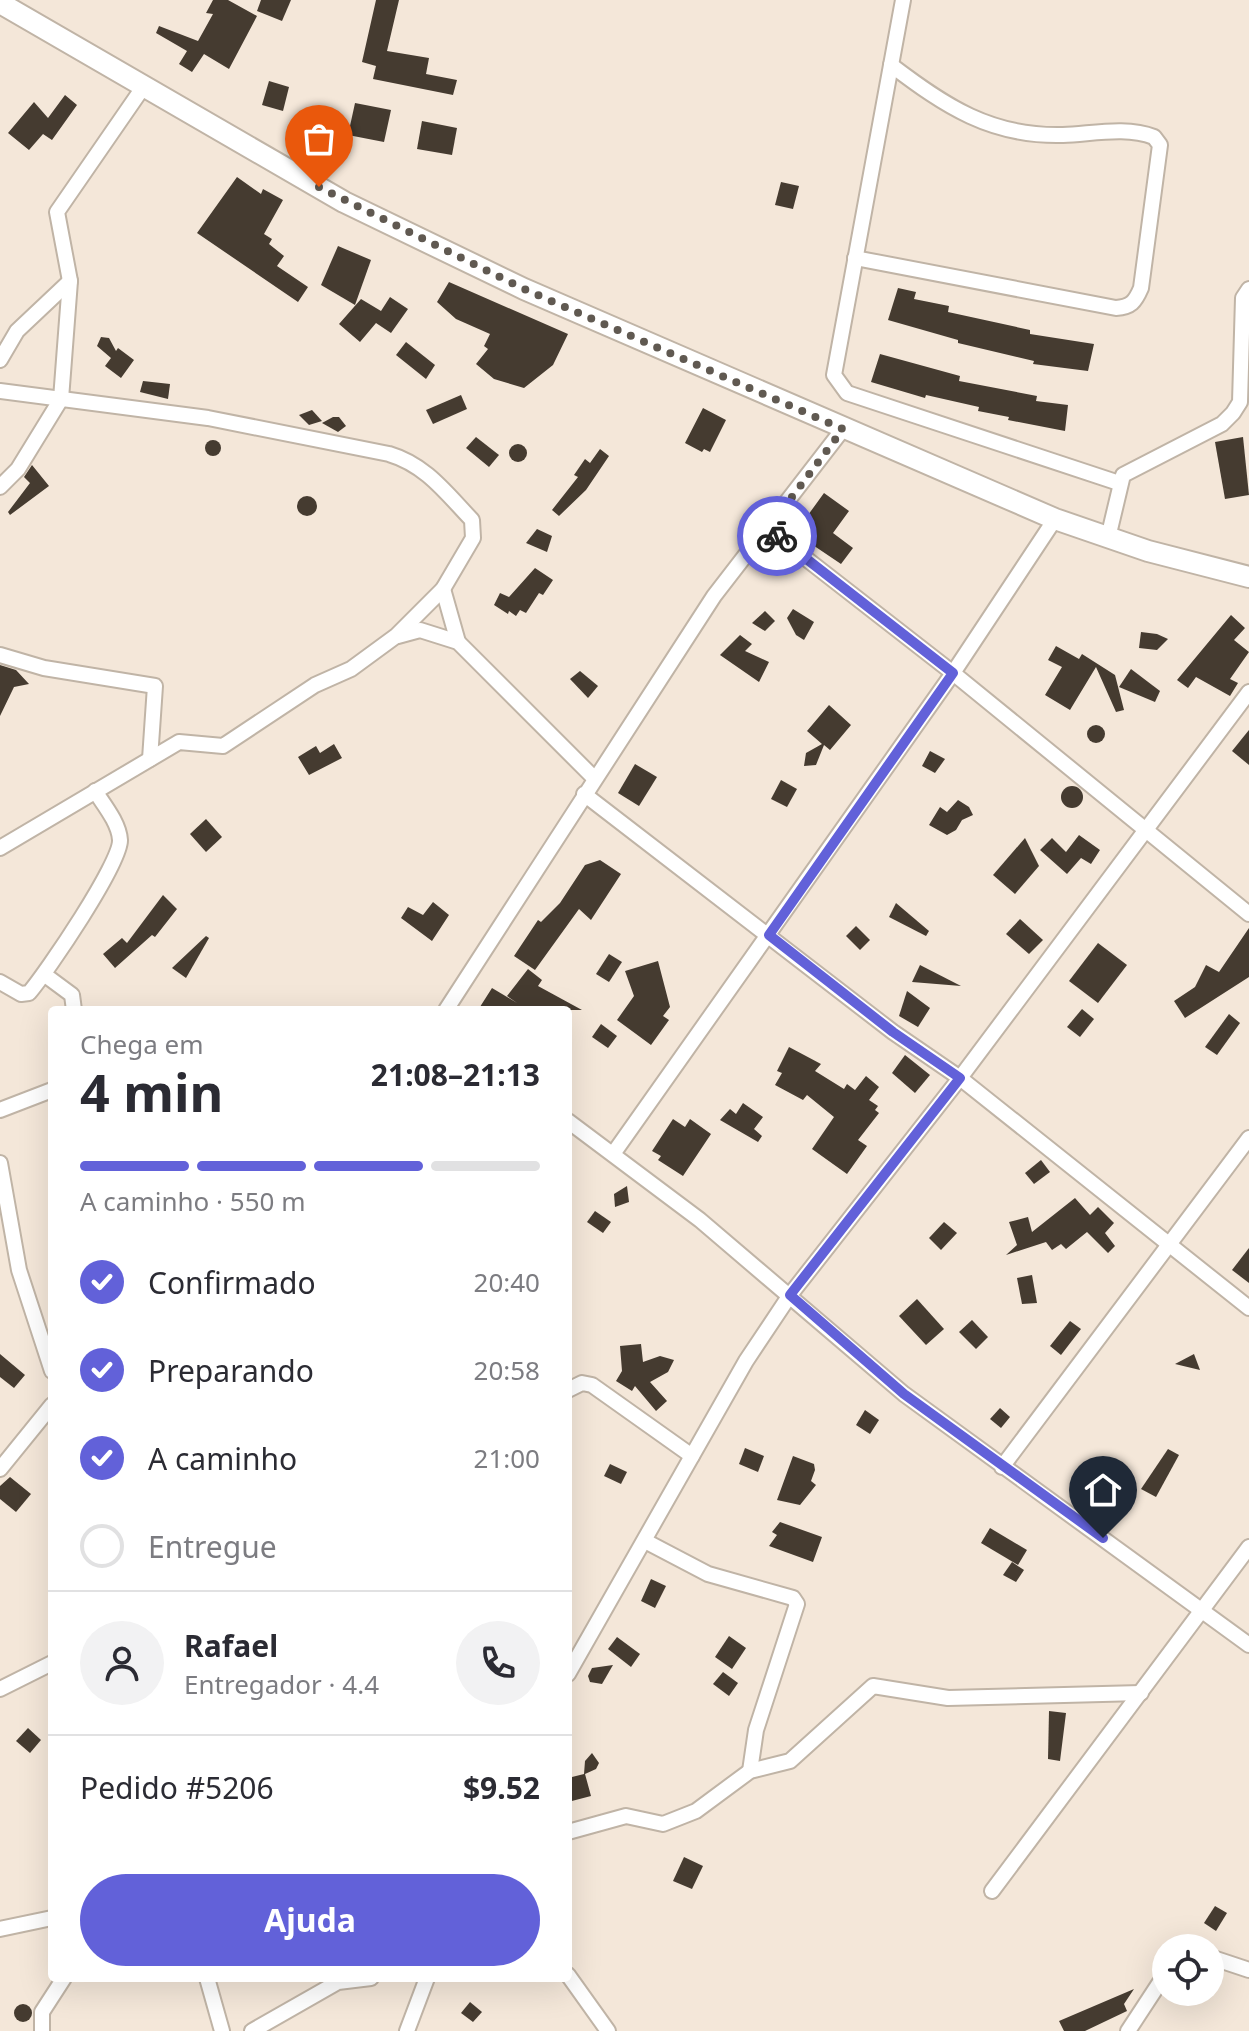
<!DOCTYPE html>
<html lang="pt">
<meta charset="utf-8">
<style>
body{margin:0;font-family:"Noto Sans",sans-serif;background:#f2f2f3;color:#2b2b33;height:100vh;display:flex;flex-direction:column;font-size:30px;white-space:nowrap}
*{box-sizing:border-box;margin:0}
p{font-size:26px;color:#7c7c81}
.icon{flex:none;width:44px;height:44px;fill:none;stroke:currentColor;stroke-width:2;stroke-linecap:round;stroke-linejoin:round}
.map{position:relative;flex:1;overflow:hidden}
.drawer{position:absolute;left:48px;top:1006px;width:524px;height:976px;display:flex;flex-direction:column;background:#fff;border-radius:8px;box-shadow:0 8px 32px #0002}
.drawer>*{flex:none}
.controls{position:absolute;left:1152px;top:1934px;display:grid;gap:16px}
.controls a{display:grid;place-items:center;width:72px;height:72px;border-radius:50%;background:#fff;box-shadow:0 8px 32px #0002;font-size:40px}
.pin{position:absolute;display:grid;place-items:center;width:68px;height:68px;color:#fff;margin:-82px -34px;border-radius:50% 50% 50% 0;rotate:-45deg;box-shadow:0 0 8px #0007}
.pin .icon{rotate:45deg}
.courier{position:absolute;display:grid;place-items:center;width:80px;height:80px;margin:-40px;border:6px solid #6261d9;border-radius:50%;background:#fff;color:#222;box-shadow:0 2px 10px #0007}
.head em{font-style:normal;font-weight:700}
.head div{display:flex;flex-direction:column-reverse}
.head{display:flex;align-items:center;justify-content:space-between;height:136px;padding:0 32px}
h1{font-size:52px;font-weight:700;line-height:60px}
.bar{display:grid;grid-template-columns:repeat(4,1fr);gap:12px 8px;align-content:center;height:96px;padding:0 32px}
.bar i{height:10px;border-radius:6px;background:#e1e1e2}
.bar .selected{background:#6261d9}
.bar p{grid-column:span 4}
.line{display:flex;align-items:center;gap:20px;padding:0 32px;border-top:2px solid #e1e1e2}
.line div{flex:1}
.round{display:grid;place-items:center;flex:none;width:84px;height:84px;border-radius:42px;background:#f2f2f3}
ol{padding:0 32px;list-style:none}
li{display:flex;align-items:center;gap:24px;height:88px}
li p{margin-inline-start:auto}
li .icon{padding:8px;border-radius:50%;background:#6261d9;color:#fff;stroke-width:4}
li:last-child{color:#7c7c81}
li i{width:44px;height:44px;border:4px solid #e1e1e2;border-radius:50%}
.cta{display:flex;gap:16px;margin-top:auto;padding:16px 32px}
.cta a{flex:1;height:92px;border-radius:48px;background:#6261d9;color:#fff;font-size:32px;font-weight:700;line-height:92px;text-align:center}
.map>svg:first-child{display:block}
</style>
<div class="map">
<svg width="1249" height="2031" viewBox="0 0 1249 2031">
<rect width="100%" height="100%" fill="#f4e7d9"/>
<g fill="#453b30">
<path d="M213 0H228L257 16 229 69 204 54 192 72 179 64 187 51 156 33 159 26 198 41 213 14 206 13Z"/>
<path d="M261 0H291L282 21 257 11Z"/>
<path d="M376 0H399L387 51 429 58 426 74 457 80 453 95 373 79 376 66 362 62Z"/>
<path d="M269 81 289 87 283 111 262 105Z"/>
<path d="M65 95 77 105 52 140 43 134 29 150 8 133 34 102 48 118Z"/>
<path d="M355 103 391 110 384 142 348 135Z"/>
<path d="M422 121 457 128 452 155 417 149Z"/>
<path d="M237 177 261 194 263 189 283 200 264 234 272 239 269 244 284 256 277 266 308 287 298 302 197 233Z"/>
<path d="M781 182 799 186 793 209 775 205Z"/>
<path d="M338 246 371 260 355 305 321 285Z"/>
<path d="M449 282 568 334 553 365 524 388 494 379 476 364 488 349 484 346 490 334 456 319 437 302Z"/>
<path d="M898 288 916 292 914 299 949 306 948 312 1030 330V334L1094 344 1088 371 1033 364 1034 361 958 343V340L888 320Z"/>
<path d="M390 297 408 309 391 333 376 323 360 342 339 324 361 299 381 311Z"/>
<path d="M101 337 109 338 116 351 118 348 134 360 121 378 105 366 111 358 97 346Z"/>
<path d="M406 342 435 365 426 379 396 355Z"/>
<path d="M880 354 960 376 959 381 1037 396 1036 401 1068 405 1065 431 1008 420 1009 417 978 411 979 407 926 395 925 398 871 382Z"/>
<path d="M143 381 170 384 168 399 140 392Z"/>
<path d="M461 395 467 409 433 424 426 410Z"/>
<path d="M703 408 726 420 710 452 704 449 702 452 685 443Z"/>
<path d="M312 410 322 421 309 425 299 415Z"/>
<path d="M333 417H339L346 426 338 432 322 423Z"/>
<path d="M476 437 499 455 489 467 466 448Z"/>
<path d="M1243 437 1249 495 1225 499 1215 442Z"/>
<circle cx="213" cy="448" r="8"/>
<circle cx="518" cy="453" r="9"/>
<path d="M600 449 609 456 586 490 559 516 552 510 578 477 574 475 585 459 590 463Z"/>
<path d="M32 465 49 486 10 515 8 512 30 483 24 477Z"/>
<path d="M824 493 849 511 833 533 853 548 841 564 795 533Z"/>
<circle cx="307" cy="506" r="10"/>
<path d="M537 529 552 536 547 552 526 543Z"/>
<path d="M535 568 553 580 543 595 539 593 526 613 520 610 516 616 509 611 508 614 494 605 500 593 509 597Z"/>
<path d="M793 609 814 622 804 640 796 635 787 618Z"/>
<path d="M765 611 775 621 765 631 752 623Z"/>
<path d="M1231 615 1245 628 1234 640 1249 652 1230 679 1238 683 1230 696 1196 677 1188 688 1177 680Z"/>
<path d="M1141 632 1157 634 1168 639 1157 650 1139 648Z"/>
<path d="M740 635 752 644 745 651 769 662 759 682 720 655Z"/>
<path d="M1056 646 1079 659 1082 654 1115 675 1124 710 1116 712 1096 667 1070 710 1045 695 1062 667 1048 660Z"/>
<path d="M0 665 16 670 29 684 14 687 0 716Z"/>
<path d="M1131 669 1160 691 1155 702 1119 687Z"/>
<path d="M580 671 598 686 588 698 570 679Z"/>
<path d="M829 705 851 725 830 750 824 745 816 765 804 766 806 753 822 744 807 731Z"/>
<circle cx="1096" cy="734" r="9"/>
<path d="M1249 730V765L1232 751Z"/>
<path d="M334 744 342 758 309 775 298 757 316 746 320 753Z"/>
<path d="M930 751 945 759 935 773 922 766Z"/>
<path d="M635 764 657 777 639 806 618 793Z"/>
<path d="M781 780 797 789 787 807 771 799Z"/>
<circle cx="1072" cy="797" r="11"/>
<path d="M958 800 969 807 973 815 962 820 956 830 947 835 929 825 940 807 947 812Z"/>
<path d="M206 819 222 837 206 852 190 834Z"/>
<path d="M1079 835 1100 850 1091 864 1081 858 1067 874 1040 850 1052 838 1066 852Z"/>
<path d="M1025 838 1039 866 1015 894 993 875Z"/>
<path d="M600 860 621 874 591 920 579 909 535 970 514 956 538 920 541 922 560 903 585 865Z"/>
<path d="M163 895 177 909 155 937 152 935 115 968 103 954 122 938 127 943Z"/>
<path d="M433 902 449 915 432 941 401 918 408 907 423 915Z"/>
<path d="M896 903 929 931 926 936 889 917Z"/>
<path d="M1020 919 1043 940 1029 954 1006 934Z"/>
<path d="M856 926 870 940 860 950 846 936Z"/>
<path d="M1249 928V977L1185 1018 1174 1001 1195 987 1206 965 1219 972Z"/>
<path d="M206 936 209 938 186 978 172 968Z"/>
<path d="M1098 943 1127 965 1098 1003 1069 981Z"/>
<path d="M609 954 622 962 609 982 596 974Z"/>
<path d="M658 961 670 1007 663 1016 669 1020 651 1045 617 1020 634 996 625 971Z"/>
<path d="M920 965 961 986 912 982Z"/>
<path d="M528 969 542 980 538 986 582 1010H478L492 988 517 1003 507 996Z"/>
<path d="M907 991 930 1008 918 1027 899 1016Z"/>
<path d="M1082 1009 1094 1019 1080 1037 1067 1027Z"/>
<path d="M1229 1014 1240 1023 1217 1055 1205 1047Z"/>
<path d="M601 1024 617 1036 608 1048 592 1037Z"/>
<path d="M789 1047 821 1064 815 1071 844 1089 847 1084 855 1090 866 1076 879 1087 869 1100 878 1106 875 1110 879 1113 858 1140 867 1146 847 1174 812 1149 834 1117 807 1095 803 1100 775 1085 782 1073 777 1071Z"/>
<path d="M905 1055 930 1075 915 1093 892 1073Z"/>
<path d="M743 1103 763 1117 754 1129 762 1136 758 1142 720 1120 730 1109 736 1114Z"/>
<path d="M673 1119 685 1127 690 1119 711 1134 683 1176 658 1160 661 1156 652 1151Z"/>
<path d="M1041 1160 1050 1172 1034 1184 1025 1173Z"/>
<path d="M627 1186 629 1202 615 1207 614 1194Z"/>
<path d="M1075 1198 1090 1215 1098 1207 1114 1223 1105 1233 1115 1246 1108 1253 1087 1232 1066 1249 1061 1244 1052 1250 1046 1242 1006 1255 1017 1245 1009 1222 1028 1217 1032 1232Z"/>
<path d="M595 1211 611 1222 603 1233 587 1222Z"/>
<path d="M944 1222 957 1233 941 1250 929 1238Z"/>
<path d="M1249 1248V1283L1232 1270Z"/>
<path d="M1032 1275 1037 1303 1022 1304 1017 1278Z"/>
<path d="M917 1299 944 1329 926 1345 899 1316Z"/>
<path d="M972 1320 988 1337 976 1349 959 1332Z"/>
<path d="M1070 1321 1081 1329 1061 1355 1050 1346Z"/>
<path d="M641 1344 643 1362 660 1356 674 1360 668 1372 650 1382 667 1401 656 1411 635 1386 632 1391 616 1381 622 1371 620 1346Z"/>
<path d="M0 1354 25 1375 14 1388 0 1377Z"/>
<path d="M1194 1354 1200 1370 1175 1364Z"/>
<path d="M1000 1408 1010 1417 1001 1428 990 1419Z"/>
<path d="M865 1410 879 1420 870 1434 856 1425Z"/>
<path d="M745 1448 764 1456 758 1472 739 1464Z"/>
<path d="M1168 1449 1179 1455 1156 1497 1141 1489Z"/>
<path d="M793 1456 814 1464 815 1470 811 1481 816 1485 800 1505 777 1500Z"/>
<path d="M610 1464 627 1472 621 1484 604 1476Z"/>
<path d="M10 1477 31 1494 16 1512 0 1499V1486Z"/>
<path d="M780 1522 822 1537 813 1562 769 1546 777 1535 772 1532Z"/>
<path d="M990 1528 1027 1550 1018 1565 981 1543Z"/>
<path d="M1012 1562 1024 1570 1016 1582 1003 1575Z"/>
<path d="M651 1579 666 1586 655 1608 641 1601Z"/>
<path d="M729 1636 746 1648 732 1669 715 1657Z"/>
<path d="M617 1637 640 1654 631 1667 608 1649Z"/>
<path d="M613 1665 602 1684 590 1682 588 1676 592 1668Z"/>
<path d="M723 1672 738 1683 729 1696 713 1684Z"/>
<path d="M1049 1711 1066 1713 1060 1761 1048 1759Z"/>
<path d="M28 1728 41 1740 30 1753 16 1741Z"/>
<path d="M592 1753 599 1763 596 1769 585 1774 591 1796 568 1802V1778L584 1774 585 1761Z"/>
<path d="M684 1857 703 1866 692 1889 673 1881Z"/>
<path d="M1215 1906 1227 1913 1216 1931 1204 1923Z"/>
<path d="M1134 1989 1124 2004 1127 2011 1085 2031H1064L1059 2021Z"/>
<path d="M470 2002 482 2012 473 2022 461 2013Z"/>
<circle cx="23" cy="2013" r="9"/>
</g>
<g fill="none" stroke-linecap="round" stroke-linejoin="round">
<defs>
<g id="street">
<path d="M903 0 834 375 847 393 1119 483"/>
<path d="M855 258 1116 308C1131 307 1135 302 1141 288L1160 145 1154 137C1126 126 1092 134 1063 135 991 137 945 106 891 65"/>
<path d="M0 360 17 331 70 281"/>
<path d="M0 391 208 418 389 454C426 465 446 493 472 520L473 538 443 589 396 636 351 669 315 685 223 746 179 742 0 848"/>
<path d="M0 487 18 469 61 399 70 281 57 212 144 86"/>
<path d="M768 529 953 673 1249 914"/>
<path d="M1108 538 1123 475 1222 424 1233 413 1240 402 1243 298 1249 289"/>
<path d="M443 589 458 642"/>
<path d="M398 636 420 630 458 642 594 778"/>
<path d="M0 655 44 668 155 686 150 759"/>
<path d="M584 794 893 1032 960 1078 1249 1308"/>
<path d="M45 975 72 995 74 1010"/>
<path d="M0 982 21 994 29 993C47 972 121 863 120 840 119 823 104 805 95 791"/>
<path d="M446 1010 714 596 843 429"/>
<path d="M0 1110 52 1090"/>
<path d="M568 1121 700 1220 904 1394 1249 1645"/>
<path d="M613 1154 953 673 1055 519"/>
<path d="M0 1163 19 1270 52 1371"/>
<path d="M568 1390 582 1383 592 1385 692 1456"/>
<path d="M1002 1467 1249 1138"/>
<path d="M0 1469 52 1405"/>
<path d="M645 1541 708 1574 793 1598 797 1604 756 1730 750 1771"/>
<path d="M568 1674 746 1361 790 1295 960 1078 1249 692"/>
<path d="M0 1689 52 1663"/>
<path d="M568 1832 626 1816 663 1824 696 1811 750 1771 790 1761 873 1686 948 1698 1141 1693"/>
<path d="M992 1891 1249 1547"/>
<path d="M0 1929 52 1918"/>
<path d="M1210 1957 1249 1970"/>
<path d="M568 1975 608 2031"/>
<path d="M207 1978 222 2031"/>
<path d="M42 2031V2012L64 1978"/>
<path d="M252 2031 338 1982 371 1978"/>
<path d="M407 2031 427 1978"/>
<path d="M1128 2031 1166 1973"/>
</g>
<path id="secondary" d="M0 3 344 202 524 289 1055 519 1148 551 1249 577"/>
</defs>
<use href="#street" stroke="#c0b4a6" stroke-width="18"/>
<use href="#secondary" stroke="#c0b4a6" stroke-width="24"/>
<use href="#street" stroke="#fff" stroke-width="14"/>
<use href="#secondary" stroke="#fff" stroke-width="20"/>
</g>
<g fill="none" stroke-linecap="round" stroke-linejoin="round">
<path stroke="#605951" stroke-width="8" stroke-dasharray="0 14.4" d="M319 187 524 289 843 429 768 529 777 536"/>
<path stroke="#6261d9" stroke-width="10" d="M777 536 953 673 769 935 893 1032 960 1078 790 1295 904 1394 1103 1538"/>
</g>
</svg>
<div class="controls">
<a><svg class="icon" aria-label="locate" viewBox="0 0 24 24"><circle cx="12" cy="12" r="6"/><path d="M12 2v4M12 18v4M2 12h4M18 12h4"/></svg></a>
</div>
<div class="pin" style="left:319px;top:187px;background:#ea580c"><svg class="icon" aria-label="bag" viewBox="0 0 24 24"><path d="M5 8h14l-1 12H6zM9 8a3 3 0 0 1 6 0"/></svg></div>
<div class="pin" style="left:1103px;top:1538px;background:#1f2937"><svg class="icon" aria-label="home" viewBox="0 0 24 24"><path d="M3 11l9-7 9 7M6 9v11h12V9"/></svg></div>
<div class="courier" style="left:777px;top:536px"><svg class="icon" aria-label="bike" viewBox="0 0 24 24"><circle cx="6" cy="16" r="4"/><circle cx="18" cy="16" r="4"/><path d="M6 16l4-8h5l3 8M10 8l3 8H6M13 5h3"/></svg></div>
<section class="drawer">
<div class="head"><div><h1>4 min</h1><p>Chega em</p></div><em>21:08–21:13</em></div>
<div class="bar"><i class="selected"></i><i class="selected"></i><i class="selected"></i><i></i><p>A caminho · 550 m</p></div>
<ol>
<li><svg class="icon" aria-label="check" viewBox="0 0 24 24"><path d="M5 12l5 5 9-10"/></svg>Confirmado<p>20:40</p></li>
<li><svg class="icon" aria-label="check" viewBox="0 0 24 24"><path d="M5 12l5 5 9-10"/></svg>Preparando<p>20:58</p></li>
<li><svg class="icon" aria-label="check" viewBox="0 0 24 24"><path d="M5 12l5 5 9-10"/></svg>A caminho<p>21:00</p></li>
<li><i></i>Entregue</li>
</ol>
<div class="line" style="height:144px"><a class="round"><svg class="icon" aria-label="person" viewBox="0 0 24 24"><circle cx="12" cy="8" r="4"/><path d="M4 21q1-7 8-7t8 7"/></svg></a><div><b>Rafael</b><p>Entregador · 4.4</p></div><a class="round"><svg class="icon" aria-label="phone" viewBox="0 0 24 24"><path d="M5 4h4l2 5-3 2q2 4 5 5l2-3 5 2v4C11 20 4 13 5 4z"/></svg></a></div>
<div class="line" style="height:104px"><div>Pedido #5206</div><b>$9.52</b></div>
<div class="cta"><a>Ajuda</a></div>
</section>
</div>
